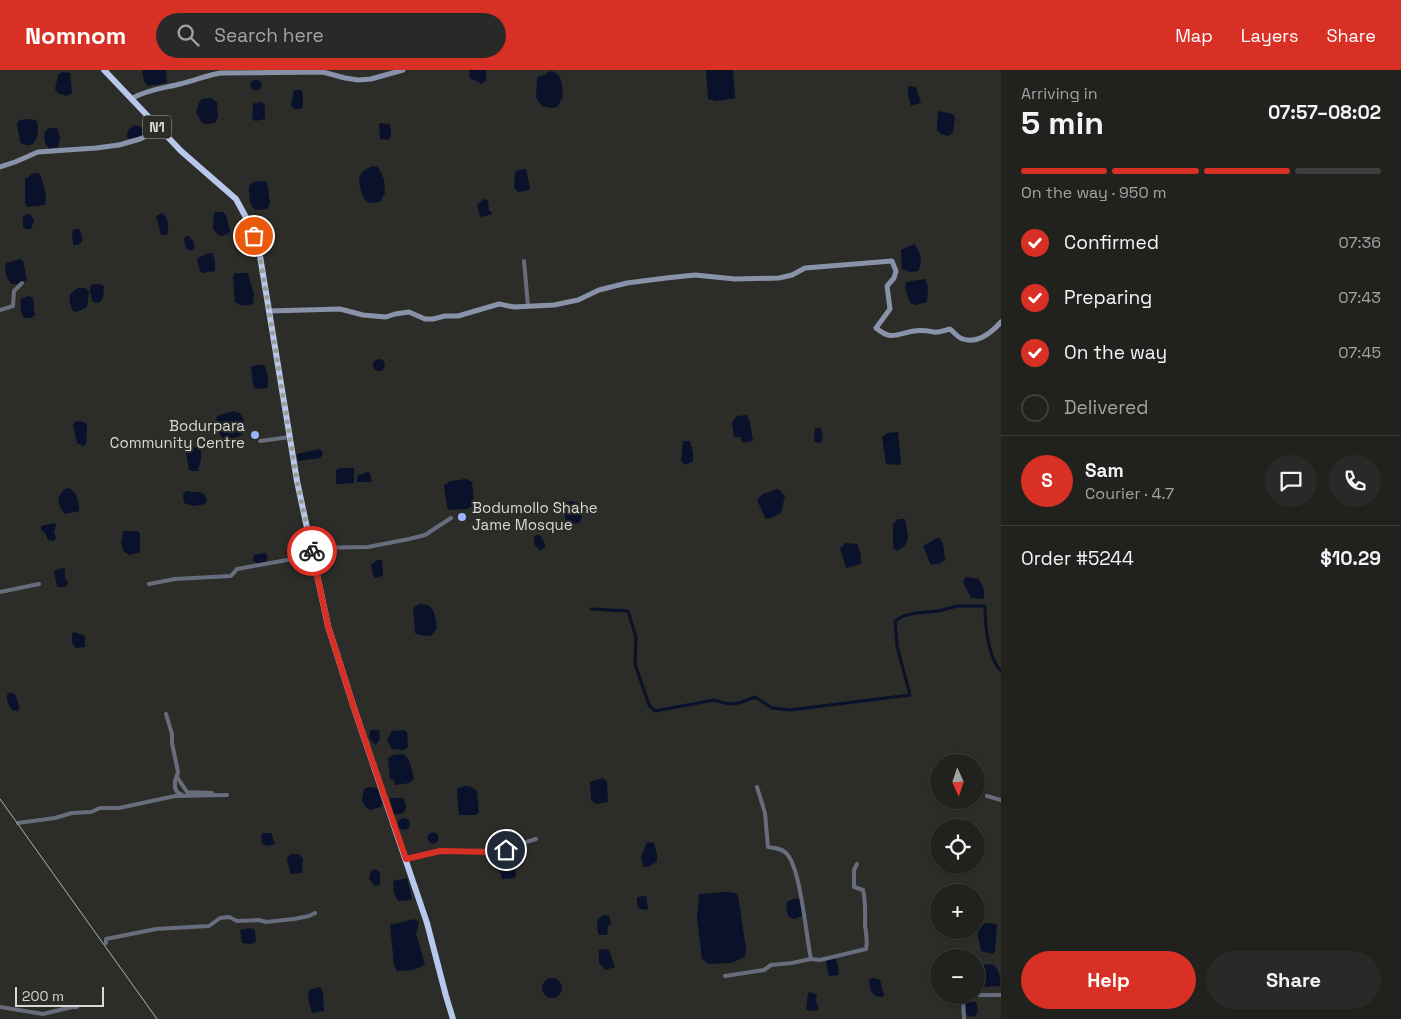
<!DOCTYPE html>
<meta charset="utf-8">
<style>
body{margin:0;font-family:"Space Grotesk",sans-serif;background:#292a27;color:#f1f3f6;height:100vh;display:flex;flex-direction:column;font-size:19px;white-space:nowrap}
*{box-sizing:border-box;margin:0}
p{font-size:16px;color:#a2a4a4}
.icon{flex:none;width:28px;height:28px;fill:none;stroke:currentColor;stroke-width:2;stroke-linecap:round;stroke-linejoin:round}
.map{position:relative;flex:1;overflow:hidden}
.panel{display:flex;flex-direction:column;background:#21221e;width:400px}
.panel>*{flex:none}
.needle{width:32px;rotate:177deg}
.tools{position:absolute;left:930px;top:684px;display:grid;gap:10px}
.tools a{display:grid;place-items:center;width:55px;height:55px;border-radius:50%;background:#21221e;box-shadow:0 1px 4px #0004,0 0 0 1px #3e3f3c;font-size:25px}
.scale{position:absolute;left:15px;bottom:12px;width:89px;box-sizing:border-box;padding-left:5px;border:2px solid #d8d9d6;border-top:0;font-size:14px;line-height:18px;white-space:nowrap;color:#d8d9d6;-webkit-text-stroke:4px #2c2d28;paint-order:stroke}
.pin{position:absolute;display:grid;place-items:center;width:42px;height:42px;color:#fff;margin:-21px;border:2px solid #fff;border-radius:50%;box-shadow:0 1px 5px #0007}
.courier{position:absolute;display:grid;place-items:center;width:50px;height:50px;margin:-25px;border:4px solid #d93025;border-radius:50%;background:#fff;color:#222;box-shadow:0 1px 6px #0007}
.headline em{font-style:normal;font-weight:700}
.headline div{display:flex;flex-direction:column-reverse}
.headline{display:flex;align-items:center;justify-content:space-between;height:85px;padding:0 20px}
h1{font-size:32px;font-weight:700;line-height:38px}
.bar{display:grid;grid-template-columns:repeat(4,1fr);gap:8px 5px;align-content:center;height:60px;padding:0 20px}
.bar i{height:6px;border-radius:4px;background:#3e3f3c}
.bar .on{background:#d93025}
.bar p{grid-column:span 4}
.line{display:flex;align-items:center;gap:12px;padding:0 20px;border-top:1px solid #3e3f3c}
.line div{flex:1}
.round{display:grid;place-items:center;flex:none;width:52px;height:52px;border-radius:26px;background:#292a27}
ol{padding:0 20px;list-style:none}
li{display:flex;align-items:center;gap:15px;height:55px}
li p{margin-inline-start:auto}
li .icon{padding:5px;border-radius:50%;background:#d93025;color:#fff;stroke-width:4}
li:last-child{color:#a2a4a4}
li i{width:28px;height:28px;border:2px solid #3e3f3c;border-radius:50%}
.primary-button{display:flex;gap:10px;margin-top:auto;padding:10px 20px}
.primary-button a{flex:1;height:58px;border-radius:30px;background:#d93025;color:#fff;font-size:20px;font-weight:700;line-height:58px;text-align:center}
.primary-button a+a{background:#292a27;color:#f1f3f6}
header{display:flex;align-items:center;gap:30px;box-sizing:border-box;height:70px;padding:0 25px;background:#d93025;color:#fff}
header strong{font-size:24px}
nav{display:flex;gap:28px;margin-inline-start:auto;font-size:18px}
.search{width:350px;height:45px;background:#292a27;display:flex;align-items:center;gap:12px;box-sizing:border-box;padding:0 18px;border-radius:28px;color:#a2a4a4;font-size:19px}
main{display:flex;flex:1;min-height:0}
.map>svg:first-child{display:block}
</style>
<header>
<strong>Nomnom</strong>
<div class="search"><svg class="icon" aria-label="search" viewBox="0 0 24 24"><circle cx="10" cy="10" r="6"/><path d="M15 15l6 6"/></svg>Search here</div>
<nav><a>Map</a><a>Layers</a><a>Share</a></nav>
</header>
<main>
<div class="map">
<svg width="1001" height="949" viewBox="0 0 1001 949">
<rect width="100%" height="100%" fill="#2c2d28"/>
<g fill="#09112b">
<path d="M142 0H166L167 13 148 16 144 11Z"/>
<path d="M469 0H486V10L482 14 470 8Z"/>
<path d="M706 0H733L735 28 716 31 708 29Z"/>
<path d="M552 1C563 4 562 17 563 27L557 37 551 38 542 36 536 28 537 9 539 6 547 4V2Z"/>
<path d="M62 2 70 3 72 23 66 26 58 23 55 19 58 5Z"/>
<circle cx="256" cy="15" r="5.5"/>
<path d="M908 16 916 17 921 33 911 36 908 26Z"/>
<path d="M294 20H301C304 24 303 33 302 38 297 40 294 40 291 35Z"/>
<path d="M211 28 217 32 218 47 215 53 207 54 202 53 196 42 199 32 202 29Z"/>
<path d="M262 32 265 36V49L255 51 252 48 253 34 255 33Z"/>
<path d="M938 41 953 44 955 48 953 63 948 66 941 64 937 60Z"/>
<path d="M31 49 37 51C40 63 36 83 20 72L17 54 19 50Z"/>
<path d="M379 53 390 54 391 66 389 70 380 69Z"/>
<path d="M134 55 143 57 144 66 130 70 127 67 128 60Z"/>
<path d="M50 58H57L60 68 58 77 50 79C44 75 44 68 45 61Z"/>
<path d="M373 96 378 97 384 109 385 123 380 132 369 133 365 130C358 115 354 102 373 96Z"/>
<path d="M526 99 530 117 529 120 518 122 514 117 515 102 518 100Z"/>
<path d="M34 103H39C43 112 48 126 45 135L27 137 25 132V109Z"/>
<path d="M264 111 267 112 270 133 267 139 255 140C249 135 249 123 249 116L253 112Z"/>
<path d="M484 129 488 130 489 141 492 142V144L482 147 480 146 477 135Z"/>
<path d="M216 142H222L226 145 230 161 228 164 221 166 216 163 213 158 214 143Z"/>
<path d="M162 143C169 148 169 157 167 165H161L156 146Z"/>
<path d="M28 144H30L34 150 31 159H25L23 157V147Z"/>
<path d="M75 159H79L82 166V172L78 175H73L72 162Z"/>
<path d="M187 166H189L193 171 195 178 193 180H188L185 175 184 168Z"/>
<path d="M914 174C921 182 923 191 918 201L910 202 902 199 901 180Z"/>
<path d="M209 183H212L215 190V201L203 203 200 201 197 190 198 188Z"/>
<path d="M20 189 23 191 27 210 19 214H12C6 208 4 202 6 193Z"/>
<path d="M236 203H248L254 225 253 234 242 236 235 232 233 208 234 204Z"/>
<path d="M925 209 928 217 927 232 915 235 910 233 905 218 906 212Z"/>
<path d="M94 214H100L104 216 103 228 99 233 93 232C91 226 89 221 91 215Z"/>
<path d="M78 218H85L89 221 87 237 77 242 73 241C68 230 67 224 78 218Z"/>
<path d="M29 226 33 228 35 245 31 248H24C20 242 20 236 21 229Z"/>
<circle cx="379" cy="295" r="6"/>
<path d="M256 295H264C268 301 269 311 267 318L259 319 255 318 253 315 251 297Z"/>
<path d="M233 341 240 343 244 350 242 365 232 369 225 370C218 365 216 354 217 346Z"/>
<path d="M747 345 750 352 753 371 743 373 740 367H734L732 352 737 346Z"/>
<path d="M81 351 86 353 87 359 86 374 83 376 77 373 73 355 75 352Z"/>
<path d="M815 358H821L823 367 821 373 814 372Z"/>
<path d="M898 362 901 395 886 394 882 367 888 363Z"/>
<path d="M683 371H690L693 383V391L685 395 681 391Z"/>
<path d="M195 377 201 380V389L198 401H192L189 400 186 383 191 378Z"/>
<path d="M320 379 323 384 320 388 298 391 297 384Z"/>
<path d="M340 398H354V413L336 414V400Z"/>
<path d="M367 402 370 403 372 412H357V406Z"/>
<path d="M466 409 472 412 474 435 467 439 449 440 447 437 444 415 451 411Z"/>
<path d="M69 418C77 423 79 431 79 441L65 444 60 437 58 428 64 419Z"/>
<path d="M778 419 785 426 781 443 773 447 766 449 757 430 763 424Z"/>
<path d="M186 421C195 423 205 419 207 431L205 434 194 436 184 433 183 425Z"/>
<path d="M570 431 579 433 582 447 579 453 572 454 566 452 562 435 564 432Z"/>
<path d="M898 449H905L908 468 905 476 897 481 893 478V454Z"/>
<path d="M54 453 56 455 54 462 56 468 54 471 48 470 45 463 41 460V456Z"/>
<path d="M123 461H137L140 463V482L130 485 124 482 121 473Z"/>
<path d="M536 465H540L546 476 540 481 534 474V468Z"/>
<path d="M939 467 943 474 945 490 941 493 931 495 923 476Z"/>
<path d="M846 473 857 474 861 485V494L846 498 840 478Z"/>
<path d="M265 483 268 486 266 492 258 493 253 491 254 485Z"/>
<path d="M377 490H382L383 505 380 507 374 508 371 495Z"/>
<path d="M62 498 65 499V508L68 512 66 517H57L54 501Z"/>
<path d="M966 507 979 509 984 519V529L971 528 963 512Z"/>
<path d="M419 534C435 533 435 545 437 558L431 566 419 565 415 563 413 538Z"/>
<path d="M74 562 85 566V577L76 578 72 573V564Z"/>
<path d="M10 622 15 624 20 638 17 641 12 640 7 631V625Z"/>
<path d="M371 660H379L380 669 376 675 372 672 369 666Z"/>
<path d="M404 660 407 662 408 677 404 680 392 679 387 670 392 661Z"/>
<path d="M403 684C411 689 412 701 414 709L410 713 395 715 394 710 390 709 388 688 393 685Z"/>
<path d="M603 708 607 711 608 732 596 734 591 730 590 712Z"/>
<path d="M465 716 472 717 477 721 479 742 476 745H459L457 721 458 718Z"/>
<path d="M369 717 377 718 382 732 381 737 370 740 365 736 362 730 364 719Z"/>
<path d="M391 728H403L406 736 405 741 401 744H394L390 730Z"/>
<circle cx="404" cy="754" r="6"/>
<circle cx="433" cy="768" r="5.5"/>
<path d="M263 763H271L275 774 269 776 262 774 261 766Z"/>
<path d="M647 772 654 773 657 784V792L647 797H643L641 787Z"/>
<path d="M509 780 514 784 516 805 515 808 502 809 495 785 496 783Z"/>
<path d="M292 784H298L303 788 302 803 291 804 287 791 288 786Z"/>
<path d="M375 799 380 802V815L374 816 369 808 371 801Z"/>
<path d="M407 808 412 829 409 830 398 831 394 823 393 811Z"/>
<path d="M726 822 735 823 738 826 746 879 745 887 731 893 709 894 702 889 697 849 699 824Z"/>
<path d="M646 826 648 839 646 840 640 839 637 835V827Z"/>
<path d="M796 828 800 830 802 846 794 849 788 846 786 836 788 831Z"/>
<path d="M604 845 609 846 611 853 608 856 607 865H599C596 857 595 848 604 845Z"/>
<path d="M414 849 419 852 416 864 425 894C418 900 406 901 397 901L394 895 390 855Z"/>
<path d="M987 853 997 854 995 881 993 884 981 881 977 860 980 855Z"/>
<path d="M250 858 255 860 256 872 251 874 242 873 240 860Z"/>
<path d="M607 879 609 880 615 897 605 900 599 893V880Z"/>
<path d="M832 888 836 889 839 902 838 905 829 906 826 892 827 890Z"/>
<path d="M992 894C999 898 1001 907 1000 916L983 917 982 915 980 899 982 895Z"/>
<path d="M874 908 880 910 884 925 883 927C872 928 870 920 869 910Z"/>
<circle cx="552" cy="918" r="10"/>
<path d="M320 917 323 922 324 941 312 943 308 928 309 920Z"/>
<path d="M810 922 817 925 816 932 819 939 815 941 806 940 808 923Z"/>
<path d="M966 931 976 932 978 941 975 946 970 947 966 944 965 934Z"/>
</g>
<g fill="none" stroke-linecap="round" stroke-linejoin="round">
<path stroke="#09112b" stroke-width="3" d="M591 539 628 541 636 567 635 594 649 635 655 641 714 630 728 634 739 633 755 627 772 638 790 640 910 625 897 576 895 551 903 546 916 543 939 541 957 536H985C985 555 988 588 1001 601"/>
<g stroke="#676d7c" stroke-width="4">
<path d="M524 191 528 236"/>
<path d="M0 240 13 236 14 221 22 213"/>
<path d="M260 371 290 367"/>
<path d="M149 514 175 509 231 506 237 499 298 488 311 478 368 477 409 469 425 465 451 448"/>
<path d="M0 522 39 514"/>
<path d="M166 644 172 664V673L178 702 175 711V718L177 722 182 725"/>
<path d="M177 707 187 722 212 723"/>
<path d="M757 717 765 743 768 777C775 778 781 778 786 783 801 797 806 867 811 889"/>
<path d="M987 726 1001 730"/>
<path d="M18 753 55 748 72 743 91 742 100 738H119L175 726 227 725"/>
<path d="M406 789 441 781 493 782 536 769"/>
<path d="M106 873V869L156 859 209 856 220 848 229 847 237 851 259 850 266 852 294 849 309 846 315 843"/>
<path d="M725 906 764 900 771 895 792 893 811 889 820 890 866 879C868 871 866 864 865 855 865 843 866 832 863 820L854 817V800L857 794"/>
<path d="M976 925H1001"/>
<path d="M0 937 43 944 72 937H77"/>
<path d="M964 949 963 927 975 925"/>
</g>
<g stroke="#8892a9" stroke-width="5">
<path d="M131 29C146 20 164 18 180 14 194 11 207 5 221 3L323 2 345 8 358 10 371 9 403 0"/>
<path d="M0 97 15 92 38 82 96 78 119 75 140 69 160 60"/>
<path d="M269 241 340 239 363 245 386 247 395 244 409 242 425 249H433L445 246H458L499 234 514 237 554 235 578 230 599 220 627 213 666 208 695 205 735 209 779 208 792 205 805 198 892 191 896 201 894 208 887 216 890 239 876 258C892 271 896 264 914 261 920 260 928 261 934 262 939 263 945 260 950 259 954 262 958 268 963 269 978 274 992 262 1001 252"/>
</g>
<path stroke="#b8c7ec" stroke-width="6" d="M104 0 181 81 236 129 249 153 259 180 297 411 328 556 354 638 427 853 446 926 453 949"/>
<path stroke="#b1b2ae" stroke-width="1" d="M0 729 157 949"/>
</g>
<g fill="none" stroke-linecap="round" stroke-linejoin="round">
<path stroke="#9c9d99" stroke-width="5" stroke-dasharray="0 9" d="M254 166 259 180 297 411 312 481"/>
<path stroke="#d93025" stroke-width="6" d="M312 481 328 556 354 638 406 789 440 781 493 782 506 780"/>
</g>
<g fill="#9ab5fd" stroke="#2c2d28" stroke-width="2">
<circle cx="255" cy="365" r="5"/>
<circle cx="462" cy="447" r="5"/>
</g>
<g text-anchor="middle" stroke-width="4" stroke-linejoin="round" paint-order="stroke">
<rect fill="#2c2d28" stroke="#a4a5a2" stroke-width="1" x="143" y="45.5" width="28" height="23" rx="4"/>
<g font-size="14" font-weight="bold" fill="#d8d9d6">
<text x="157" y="62">N1</text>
</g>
<g font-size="15" fill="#d8d9d6" stroke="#2c2d28" text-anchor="end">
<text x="245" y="361">Bodurpara<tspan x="245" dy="17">Community Centre</tspan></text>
<text x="472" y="443" text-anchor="start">Bodumollo Shahe<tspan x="472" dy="17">Jame Mosque</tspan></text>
</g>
</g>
</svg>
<div class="tools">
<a><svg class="needle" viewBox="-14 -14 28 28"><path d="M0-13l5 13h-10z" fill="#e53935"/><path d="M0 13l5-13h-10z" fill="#a2a4a4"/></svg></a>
<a><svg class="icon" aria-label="locate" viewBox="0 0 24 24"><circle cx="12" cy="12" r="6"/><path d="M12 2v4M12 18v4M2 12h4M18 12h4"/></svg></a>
<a>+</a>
<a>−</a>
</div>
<div class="scale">200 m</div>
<div class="pin" style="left:254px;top:166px;background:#ea580c"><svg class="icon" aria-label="bag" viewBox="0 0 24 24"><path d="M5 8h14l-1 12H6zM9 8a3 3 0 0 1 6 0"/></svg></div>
<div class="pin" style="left:506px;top:780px;background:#1f2937"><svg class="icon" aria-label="home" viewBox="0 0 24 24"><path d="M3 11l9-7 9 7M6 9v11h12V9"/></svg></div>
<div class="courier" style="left:312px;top:481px"><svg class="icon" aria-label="bike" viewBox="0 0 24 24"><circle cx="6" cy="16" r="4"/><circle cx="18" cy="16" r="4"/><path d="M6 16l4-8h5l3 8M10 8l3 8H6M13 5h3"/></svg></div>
</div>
<section class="panel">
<div class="headline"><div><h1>5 min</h1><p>Arriving in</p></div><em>07:57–08:02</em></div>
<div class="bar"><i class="on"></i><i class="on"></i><i class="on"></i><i></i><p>On the way · 950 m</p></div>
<ol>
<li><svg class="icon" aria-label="check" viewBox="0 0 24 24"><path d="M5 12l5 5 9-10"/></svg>Confirmed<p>07:36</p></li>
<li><svg class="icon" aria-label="check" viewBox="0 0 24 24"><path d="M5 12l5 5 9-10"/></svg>Preparing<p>07:43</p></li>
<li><svg class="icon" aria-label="check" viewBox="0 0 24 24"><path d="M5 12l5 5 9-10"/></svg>On the way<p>07:45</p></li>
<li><i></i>Delivered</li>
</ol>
<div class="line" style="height:90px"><b class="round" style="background:#d93025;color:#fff">S</b><div><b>Sam</b><p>Courier · 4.7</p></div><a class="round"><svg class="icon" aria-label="chat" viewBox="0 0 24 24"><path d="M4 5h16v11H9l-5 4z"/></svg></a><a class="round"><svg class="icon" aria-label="phone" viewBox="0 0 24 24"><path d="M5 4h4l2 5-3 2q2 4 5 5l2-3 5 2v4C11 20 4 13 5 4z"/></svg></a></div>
<div class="line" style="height:65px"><div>Order #5244</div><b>$10.29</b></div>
<div class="primary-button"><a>Help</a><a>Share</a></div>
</section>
</main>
